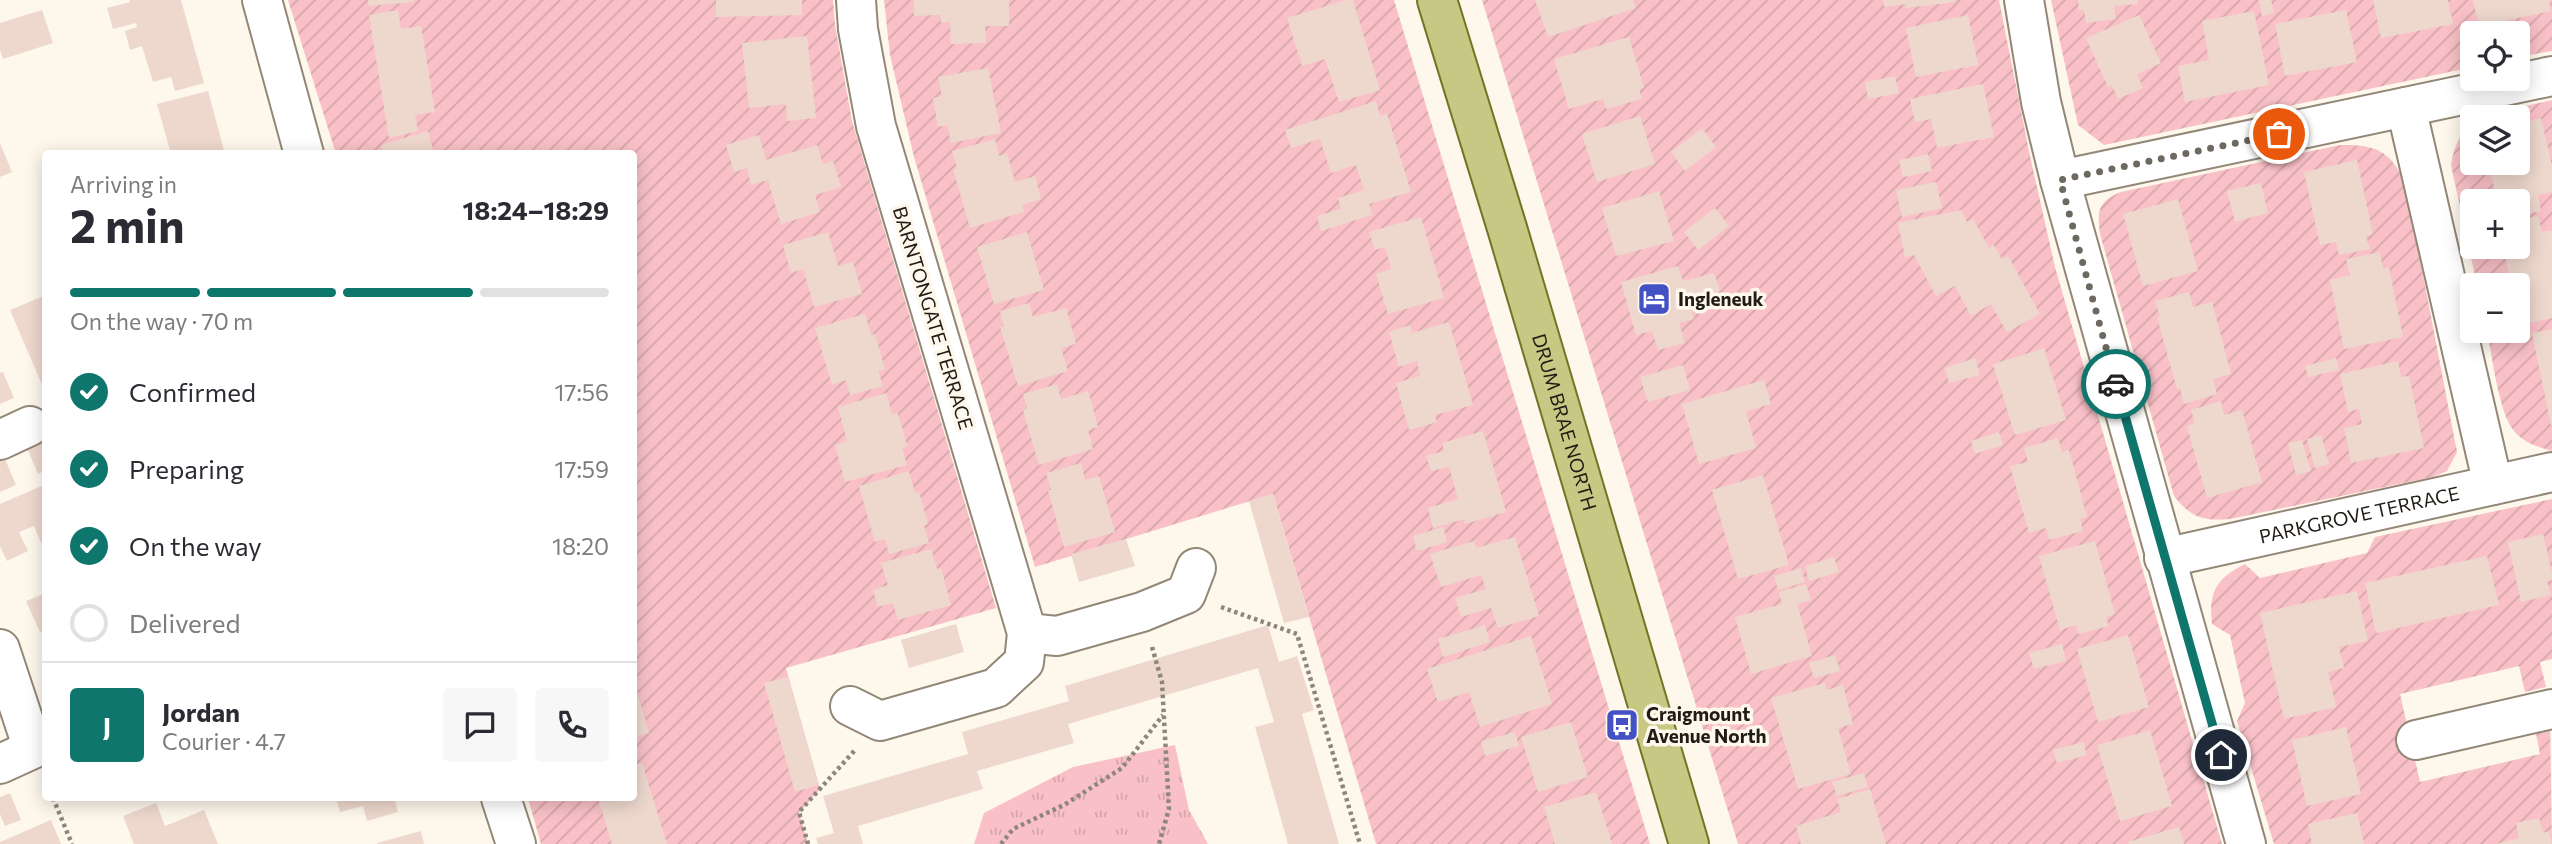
<!DOCTYPE html>
<meta charset="utf-8">
<style>
body{margin:0;font-family:Commissioner,sans-serif;background:#f7f7f7;color:#2b2b33;height:100vh;display:flex;flex-direction:column;font-size:26px;white-space:nowrap}
*{box-sizing:border-box;margin:0}
p{font-size:23px;color:#7c7c81}
.icon{flex:none;width:38px;height:38px;fill:none;stroke:currentColor;stroke-width:2;stroke-linecap:round;stroke-linejoin:round}
.map{position:relative;flex:1;overflow:hidden}
.sheet{position:absolute;left:42px;top:150px;width:595px;height:651px;display:flex;flex-direction:column;background:#fff;border-radius:7px;box-shadow:0 4px 18px #0003}
.sheet>*{flex:none}
.controls{position:absolute;left:2460px;top:21px;display:grid;gap:14px}
.controls a{display:grid;place-items:center;width:70px;height:70px;border-radius:7px;background:#fff;box-shadow:0 4px 18px #0003;font-size:35px}
.pin{position:absolute;display:grid;place-items:center;width:60px;height:60px;color:#fff;margin:-30px;border:4px solid #fff;border-radius:50%;box-shadow:0 2px 7px #0007}
.courier{position:absolute;display:grid;place-items:center;width:70px;height:70px;margin:-35px;border:5px solid #0f766e;border-radius:50%;background:#fff;color:#222;box-shadow:0 2px 9px #0007}
.summary em{font-style:normal;font-weight:700}
.summary div{display:flex;flex-direction:column-reverse}
.summary{display:flex;align-items:center;justify-content:space-between;height:119px;padding:0 28px}
h1{font-size:46px;font-weight:700;line-height:52px}
.bar{display:grid;grid-template-columns:repeat(4,1fr);gap:10px 7px;align-content:center;height:84px;padding:0 28px}
.bar i{height:9px;border-radius:5px;background:#e1e1e2}
.bar .active{background:#0f766e}
.bar p{grid-column:span 4}
.line{display:flex;align-items:center;gap:18px;padding:0 28px;border-top:2px solid #e1e1e2}
.line div{flex:1}
.round{display:grid;place-items:center;flex:none;width:74px;height:74px;border-radius:7px;background:#f7f7f7}
ol{padding:0 28px;list-style:none}
li{display:flex;align-items:center;gap:21px;height:77px}
li p{margin-inline-start:auto}
li .icon{padding:7px;border-radius:50%;background:#0f766e;color:#fff;stroke-width:4}
li:last-child{color:#7c7c81}
li i{width:38px;height:38px;border:4px solid #e1e1e2;border-radius:50%}
.map>svg:first-child{display:block}
</style>
<div class="map">
<svg width="2552" height="844" viewBox="0 0 2552 844">
<defs>
<pattern id="grass-tufts" width="24" height="20" patternUnits="userSpaceOnUse" patternTransform="scale(1.75)"><rect width="24" height="20" fill="#f9c1c7"/><path d="M3 7l-1-3M5 7V3M7 7l1-3M15 17l-1-3M17 17v-4M19 17l1-3" fill="none" stroke="#d5a5aa"/></pattern>
<pattern id="garden-furrows" width="10" height="10" patternUnits="userSpaceOnUse" patternTransform="scale(1.75)"><rect width="10" height="10" fill="#f9c1c7"/><path d="M-1 1l2-2M0 10L10 0M9 11l2-2" fill="none" stroke="#d5a5aa"/></pattern>
</defs>
<rect width="100%" height="100%" fill="#fef7ec"/>
<path fill="url(#grass-tufts)" d="M1175 745 1189 810 1208 844H974L984 813 1073 767Z"/>
<g fill="url(#garden-furrows)" fill-rule="evenodd">
<path d="M288 0H833L835 25 852 121 996 608 786 668 820 789 799 812 808 844H541L528 798H634V154H336Z"/>
<path d="M884 0H1394L1650 844H1376L1273 494 1035 567 914 157 890 55Z"/>
<path d="M1482 0H1999L2030 156 2055 267 2222 844H1738Z"/>
<path d="M2051 0H2552V51L2518 57V33H2473V67L2104 145 2078 125Z"/>
<path d="M2552 100V451C2538 447 2524 443 2514 431 2499 414 2492 355 2487 331H2518V285H2477L2451 165C2454 146 2460 134 2473 120V163H2518V117H2479ZM2473 201H2518V247H2473Z"/>
<path d="M2340 145C2376 144 2392 151 2406 186L2457 452 2447 471 2433 477 2230 519C2203 521 2191 518 2174 496L2100 234C2097 211 2098 201 2121 192Z"/>
<path d="M2552 499V659L2540 662 2546 687 2525 692 2519 666 2400 694 2420 782 2540 754 2534 723 2550 719 2552 844H2274L2237 721 2245 703 2230 635 2212 624C2208 592 2217 578 2245 564L2260 578 2367 553 2375 537Z"/>
</g>
<g fill="#eed8ce">
<path d="M130 0H181L204 83 175 91 171 77 153 82 142 46 130 50 125 31 137 27 136 23 113 29 107 8 130 2Z"/>
<path d="M368 0H414V2L369 6Z"/>
<path d="M716 0H802V15L716 17Z"/>
<path d="M914 0H1009V26H985L986 43 951 44 950 22 941 23 940 15 914 16Z"/>
<path d="M1346 0H1353L1380 90 1339 102 1325 59 1302 66 1287 18Z"/>
<path d="M1535 0H1633L1636 8 1548 37Z"/>
<path d="M1883 0H1955V2L1906 8V4L1884 7Z"/>
<path d="M2078 0H2138V4L2114 6 2116 19 2086 23 2084 10 2079 11Z"/>
<path d="M2259 0H2271L2274 13 2262 16Z"/>
<path d="M2373 0H2448L2453 24 2381 38Z"/>
<path d="M2473 0H2549L2551 11 2479 26Z"/>
<path d="M42 10 53 43 3 59 0 50V23Z"/>
<path d="M398 10 401 29 421 26 435 112 415 115 418 131 389 138 369 15Z"/>
<path d="M2346 10 2357 62 2285 76 2275 24Z"/>
<path d="M2254 11 2269 85 2185 102 2178 66 2209 60 2202 21Z"/>
<path d="M1968 15 1978 65 1916 77 1906 28Z"/>
<path d="M2139 15 2161 63 2137 74 2143 88 2118 99 2112 85 2108 87 2086 38Z"/>
<path d="M807 36 816 118 787 121 786 104 749 108 742 43Z"/>
<path d="M1629 37 1644 88 1639 89 1642 99 1606 109 1603 99 1569 109 1554 59Z"/>
<path d="M988 68 1001 133 951 143 947 125 938 127 933 98 942 96 938 77Z"/>
<path d="M1895 76 1899 93 1868 99 1865 82Z"/>
<path d="M1983 84 1994 137 1937 148 1931 119 1915 122 1910 99Z"/>
<path d="M208 91 225 154H171L157 104Z"/>
<path d="M1376 101 1380 116 1387 114 1411 192 1369 204 1372 215 1321 231 1317 216 1341 209 1338 198 1364 190 1356 165 1331 173 1320 139 1291 148 1285 130Z"/>
<path d="M1640 116 1655 164 1597 182 1582 134Z"/>
<path d="M2541 118 2552 166V192L2538 195 2541 211 2518 216V201H2497L2489 163H2518V123Z"/>
<path d="M1702 128 1716 147 1685 171 1671 152Z"/>
<path d="M428 131 434 154H384L381 145Z"/>
<path d="M759 135 766 160 817 145 823 164 833 161 841 187 815 195 820 212 781 224 768 180 751 185 747 168 734 172 726 145Z"/>
<path d="M995 139 999 156 1007 153 1015 182 1035 176 1041 199 1022 205 1024 212 970 228 953 169 957 168 952 151Z"/>
<path d="M0 143 12 172 0 177Z"/>
<path d="M1928 154 1932 171 1903 177 1899 160Z"/>
<path d="M2357 160 2373 234 2366 236 2370 249 2339 255 2336 242 2320 245 2304 172Z"/>
<path d="M1936 182 1942 208 1902 217 1896 190Z"/>
<path d="M2261 183 2268 213 2235 222 2227 191Z"/>
<path d="M1659 191 1674 241 1616 256 1602 208Z"/>
<path d="M2178 199 2198 271 2143 286 2123 214Z"/>
<path d="M1715 208 1729 226 1698 250 1684 232Z"/>
<path d="M1961 210 1967 222 1973 219 1989 248 1994 245 2002 259 2008 256 2040 314 2007 332 1991 304 1971 316 1955 286 1936 296 1914 255 1905 257 1898 223Z"/>
<path d="M2538 216 2542 232 2552 230V318L2530 323 2527 310 2518 312V285H2511L2503 247H2518V220Z"/>
<path d="M1421 217 1444 298 1388 314 1376 274 1391 269 1385 247 1375 250 1369 232Z"/>
<path d="M828 232 838 266 853 262 862 294 814 307 803 269 791 273 783 245Z"/>
<path d="M1027 232 1044 290 994 304 977 247Z"/>
<path d="M2380 252 2383 269 2389 267 2403 337 2344 349 2330 280 2350 275 2346 259Z"/>
<path d="M1678 266 1683 281 1714 273 1720 291 1688 299 1694 319 1679 323 1685 343 1658 350 1652 331 1636 335 1621 282Z"/>
<path d="M2189 292 2193 307 2212 302 2231 374 2213 379 2217 394 2184 404 2180 388 2177 389 2157 317 2160 316 2155 301Z"/>
<path d="M46 295V386L43 387 10 310Z"/>
<path d="M1029 303 1033 317 1066 308 1076 344 1061 348 1068 371 1018 386 1000 327 1004 326 1000 311Z"/>
<path d="M865 314 871 335 875 334 885 369 878 371 883 386 850 395 846 380 832 385 815 328Z"/>
<path d="M1449 322 1473 405 1435 415 1437 422 1409 430 1396 383 1420 376 1417 361 1399 367 1389 332 1410 325 1412 333Z"/>
<path d="M2552 329V425H2551L2532 333Z"/>
<path d="M2044 348 2066 420 2015 435 1993 364Z"/>
<path d="M1975 358 1980 375 1949 383 1945 368Z"/>
<path d="M2336 358 2339 370 2308 377 2305 366Z"/>
<path d="M2398 361 2401 377 2409 376 2424 448 2351 463 2344 428 2362 424 2359 409 2348 412 2340 374Z"/>
<path d="M1683 365 1690 390 1648 402 1640 377Z"/>
<path d="M3 372 14 398 0 404V373Z"/>
<path d="M1764 380 1771 404 1746 411 1756 448 1699 464 1682 404Z"/>
<path d="M1057 384 1061 399 1088 391 1098 427 1088 430 1093 449 1039 465 1023 410 1027 408 1023 394Z"/>
<path d="M886 393 892 414 897 412 903 430 907 447 902 448 907 465 845 482 835 445 847 441 838 407Z"/>
<path d="M2221 401 2224 415 2242 410 2262 482 2207 498 2187 426 2195 423 2191 410Z"/>
<path d="M1483 431 1506 512 1465 524 1464 519 1433 528 1428 508 1458 499 1449 467 1431 471 1426 456 1444 451 1442 443Z"/>
<path d="M1999 432 2003 445 1975 454 1971 441Z"/>
<path d="M2321 435 2329 464 2315 468 2307 439Z"/>
<path d="M2058 438 2062 452 2069 450 2087 517 2080 519 2083 531 2049 540 2046 528 2029 533 2010 466 2028 462 2024 448Z"/>
<path d="M2302 440 2311 471 2296 475 2288 443Z"/>
<path d="M42 441 46 449V470L38 474 27 448Z"/>
<path d="M5 459 16 485 0 492V461Z"/>
<path d="M1081 463 1085 480 1099 476 1115 532 1064 547 1048 490H1051L1046 473Z"/>
<path d="M909 471 915 493 919 492 928 524 924 525 929 543 889 554 885 539 875 542 859 486Z"/>
<path d="M1763 475 1789 565 1738 579 1712 490Z"/>
<path d="M46 484V542L41 543 34 526 19 532 28 551 7 561 0 546V504Z"/>
<path d="M1273 494 1309 617 1284 623 1249 501Z"/>
<path d="M1443 527 1447 542 1417 551 1413 536Z"/>
<path d="M2543 534 2552 573V580L2547 581 2551 595 2521 602 2508 542Z"/>
<path d="M1515 537 1539 616 1498 628 1491 608 1461 617 1455 598 1486 589 1481 575 1441 587 1430 554 1474 541 1476 548Z"/>
<path d="M1126 539 1135 566 1079 582 1071 554Z"/>
<path d="M2095 541 2115 614 2106 617 2109 626 2078 634 2076 625 2060 630 2039 556Z"/>
<path d="M931 549 937 569 941 568 951 605 898 620 893 603 878 607 873 590 888 585 881 563Z"/>
<path d="M2487 556 2499 605 2376 633 2365 583Z"/>
<path d="M1834 557 1839 572 1809 581 1805 566Z"/>
<path d="M1801 568 1805 582 1778 590 1774 576Z"/>
<path d="M1806 584 1811 600 1797 604 1812 656 1751 674 1735 617 1782 604 1779 592Z"/>
<path d="M2357 591 2368 641 2339 647 2344 668 2328 672 2336 707 2284 719 2260 613Z"/>
<path d="M46 593V630L40 632 26 601Z"/>
<path d="M956 624 964 652 909 668 901 640Z"/>
<path d="M1268 625 1279 662 1297 656 1314 710 1302 714 1339 844H1288L1255 727 1274 722 1258 668 1068 724 1074 743 977 771 983 789 858 826 863 844H818L816 838 834 833 823 796 968 754 962 732 1069 701 1065 686Z"/>
<path d="M1485 625 1490 642 1443 657 1438 639Z"/>
<path d="M2128 635 2149 707 2098 722 2077 649Z"/>
<path d="M1531 636 1552 704 1480 727 1469 692 1438 702 1427 669Z"/>
<path d="M2062 644 2066 661 2034 669 2029 653Z"/>
<path d="M1835 655 1840 671 1814 678 1809 663Z"/>
<path d="M788 677 819 785 795 792 764 683Z"/>
<path d="M634 681 649 733 634 737Z"/>
<path d="M1825 683 1827 690 1843 685 1853 724 1838 728 1851 774 1798 789 1771 698Z"/>
<path d="M1571 722 1588 777 1538 792 1521 737Z"/>
<path d="M2346 727 2361 794 2307 806 2292 740Z"/>
<path d="M2150 730 2172 806 2120 821 2097 745Z"/>
<path d="M1515 732 1519 746 1485 756 1481 741Z"/>
<path d="M2083 742 2087 755 2057 763 2053 750Z"/>
<path d="M642 763 667 844H612L598 798H634V765Z"/>
<path d="M1864 773 1868 787 1837 796 1832 782Z"/>
<path d="M1870 789 1886 844H1801L1796 826 1841 812 1837 799Z"/>
<path d="M1596 792 1612 844H1555L1544 807Z"/>
<path d="M10 793 21 820 5 826 0 814V797Z"/>
<path d="M336 798H394L398 812 367 821 363 806 340 812Z"/>
<path d="M156 803 165 826 204 810 218 844H134L123 816Z"/>
<path d="M2357 813 2364 844H2312L2308 824Z"/>
<path d="M2539 818 2543 833 2549 831 2552 844H2496L2519 838 2516 823Z"/>
<path d="M51 820 61 844H0V842Z"/>
<path d="M2179 827 2184 844H2129L2128 842Z"/>
<path d="M421 831 424 844H377V843Z"/>
</g>
<g fill="none" stroke-linecap="round" stroke-linejoin="round">
<defs>
<g id="minor">
<path d="M262 0 304 154"/>
<path d="M2024 0 2041 102 2060 180 2246 844"/>
<path d="M2406 107 2493 485"/>
<path d="M2060 180 2552 76"/>
<path d="M0 440 30 426"/>
<path id="s1" d="M2164 558 2552 472"/>
<path d="M1027 633 1057 636 1142 612 1186 594 1196 568"/>
<path d="M0 649 33 749 0 764"/>
<path d="M850 706 880 721 996 688 1024 662 1027 633 876 126 858 29 856 0"/>
<path d="M2416 740 2552 709"/>
<path d="M501 798 516 844"/>
</g>
<g id="major">
<path id="s2" d="M1437 0 1507 228 1689 844"/>
</g>
</defs>
<use href="#minor" stroke="#938777" stroke-width="42"/>
<use href="#major" stroke="#747427" stroke-width="42"/>
<g stroke="#8c867d" stroke-width="4.5" stroke-dasharray="3.5 3.5" stroke-linecap="butt">
<path d="M1221 607 1297 634 1360 844"/>
<path d="M1152 647 1162 682 1169 809 1159 844"/>
<path d="M53 798 72 844"/>
<path d="M808 844 799 812 856 749"/>
<path d="M1001 844 1013 829 1064 805 1122 768 1163 715"/>
</g>
<use href="#minor" stroke="#fff" stroke-width="38"/>
<use href="#major" stroke="#c7c883" stroke-width="38"/>
</g>
<g fill="none" stroke-linecap="round" stroke-linejoin="round">
<path stroke="#6e6960" stroke-width="7" stroke-dasharray="0 12.6" d="M2116 384 2060 180 2279 134"/>
<path stroke="#0f766e" stroke-width="9" d="M2116 384 2221 755"/>
</g>
<defs>
<symbol id="hotel-square" viewBox="-11 -11 22 22"><rect x="-9" y="-9" width="18" height="18" rx="4" fill="#4351c5" stroke="#fef7ec"/><path d="M-6-4.5h1.5V1H6V5H4.5V3h-9V5H-6ZM-4 0a1.8 1.8 0 1 1 3.6 0ZM.5 0V-2.5h3Q6-2.5 6 0Z" fill="#fff"/></symbol>
<symbol id="bus-square" viewBox="-11 -11 22 22"><rect x="-9" y="-9" width="18" height="18" rx="4" fill="#4351c5" stroke="#fef7ec"/><path d="M-5-6H5V4H4V6H2V4H-2V6H-4V4H-5ZM-3.5-4V0h7V-4ZM-3.5 1.2v1.5H-2V1.2ZM2 1.2v1.5H3.5V1.2Z" fill="#fff"/></symbol>
</defs>
<g fill-rule="evenodd">
<use href="#hotel-square" x="1635" y="280" width="38" height="38"/>
<use href="#bus-square" x="1603" y="706" width="38" height="38"/>
</g>
<g text-anchor="middle" stroke-width="7" stroke-linejoin="round" paint-order="stroke">
<g font-size="19" font-weight="bold" fill="#201c15" stroke="#fef7ec" text-anchor="start">
<text x="1678" y="306">Ingleneuk</text>
<text x="1646" y="721">Craigmount<tspan x="1646" dy="22">Avenue North</tspan></text>
</g>
<g font-size="19" fill="#201c15" stroke="#fef7ec">
<text transform="translate(933 318) rotate(73)" y="7">BARNTONGATE TERRACE</text>
<text dy="7" stroke="none"><textPath href="#s2" startOffset="441">DRUM BRAE NORTH</textPath></text>
<text dy="7" stroke="none"><textPath href="#s1" startOffset="200">PARKGROVE TERRACE</textPath></text>
</g>
</g>
</svg>
<div class="controls">
<a><svg class="icon" aria-label="locate" viewBox="0 0 24 24"><circle cx="12" cy="12" r="6"/><path d="M12 2v4M12 18v4M2 12h4M18 12h4"/></svg></a>
<a><svg class="icon" aria-label="layers" viewBox="0 0 24 24"><path d="M12 4l9 5-9 5-9-5zM3 14l9 5 9-5"/></svg></a>
<a>+</a>
<a>−</a>
</div>
<div class="pin" style="left:2279px;top:134px;background:#ea580c"><svg class="icon" aria-label="bag" viewBox="0 0 24 24"><path d="M5 8h14l-1 12H6zM9 8a3 3 0 0 1 6 0"/></svg></div>
<div class="pin" style="left:2221px;top:755px;background:#1f2937"><svg class="icon" aria-label="home" viewBox="0 0 24 24"><path d="M3 11l9-7 9 7M6 9v11h12V9"/></svg></div>
<div class="courier" style="left:2116px;top:384px"><svg class="icon" aria-label="car" viewBox="0 0 24 24"><path d="M5 17H2v-5l4-1 3-4h7l3 4 3 1v5h-3M9 17h6M6 11h13"/><circle cx="7" cy="17" r="2"/><circle cx="17" cy="17" r="2"/></svg></div>
<section class="sheet">
<div class="summary"><div><h1>2 min</h1><p>Arriving in</p></div><em>18:24–18:29</em></div>
<div class="bar"><i class="active"></i><i class="active"></i><i class="active"></i><i></i><p>On the way · 70 m</p></div>
<ol>
<li><svg class="icon" aria-label="check" viewBox="0 0 24 24"><path d="M5 12l5 5 9-10"/></svg>Confirmed<p>17:56</p></li>
<li><svg class="icon" aria-label="check" viewBox="0 0 24 24"><path d="M5 12l5 5 9-10"/></svg>Preparing<p>17:59</p></li>
<li><svg class="icon" aria-label="check" viewBox="0 0 24 24"><path d="M5 12l5 5 9-10"/></svg>On the way<p>18:20</p></li>
<li><i></i>Delivered</li>
</ol>
<div class="line" style="height:126px"><b class="round" style="background:#0f766e;color:#fff">J</b><div><b>Jordan</b><p>Courier · 4.7</p></div><a class="round"><svg class="icon" aria-label="chat" viewBox="0 0 24 24"><path d="M4 5h16v11H9l-5 4z"/></svg></a><a class="round"><svg class="icon" aria-label="phone" viewBox="0 0 24 24"><path d="M5 4h4l2 5-3 2q2 4 5 5l2-3 5 2v4C11 20 4 13 5 4z"/></svg></a></div>
</section>
</div>
